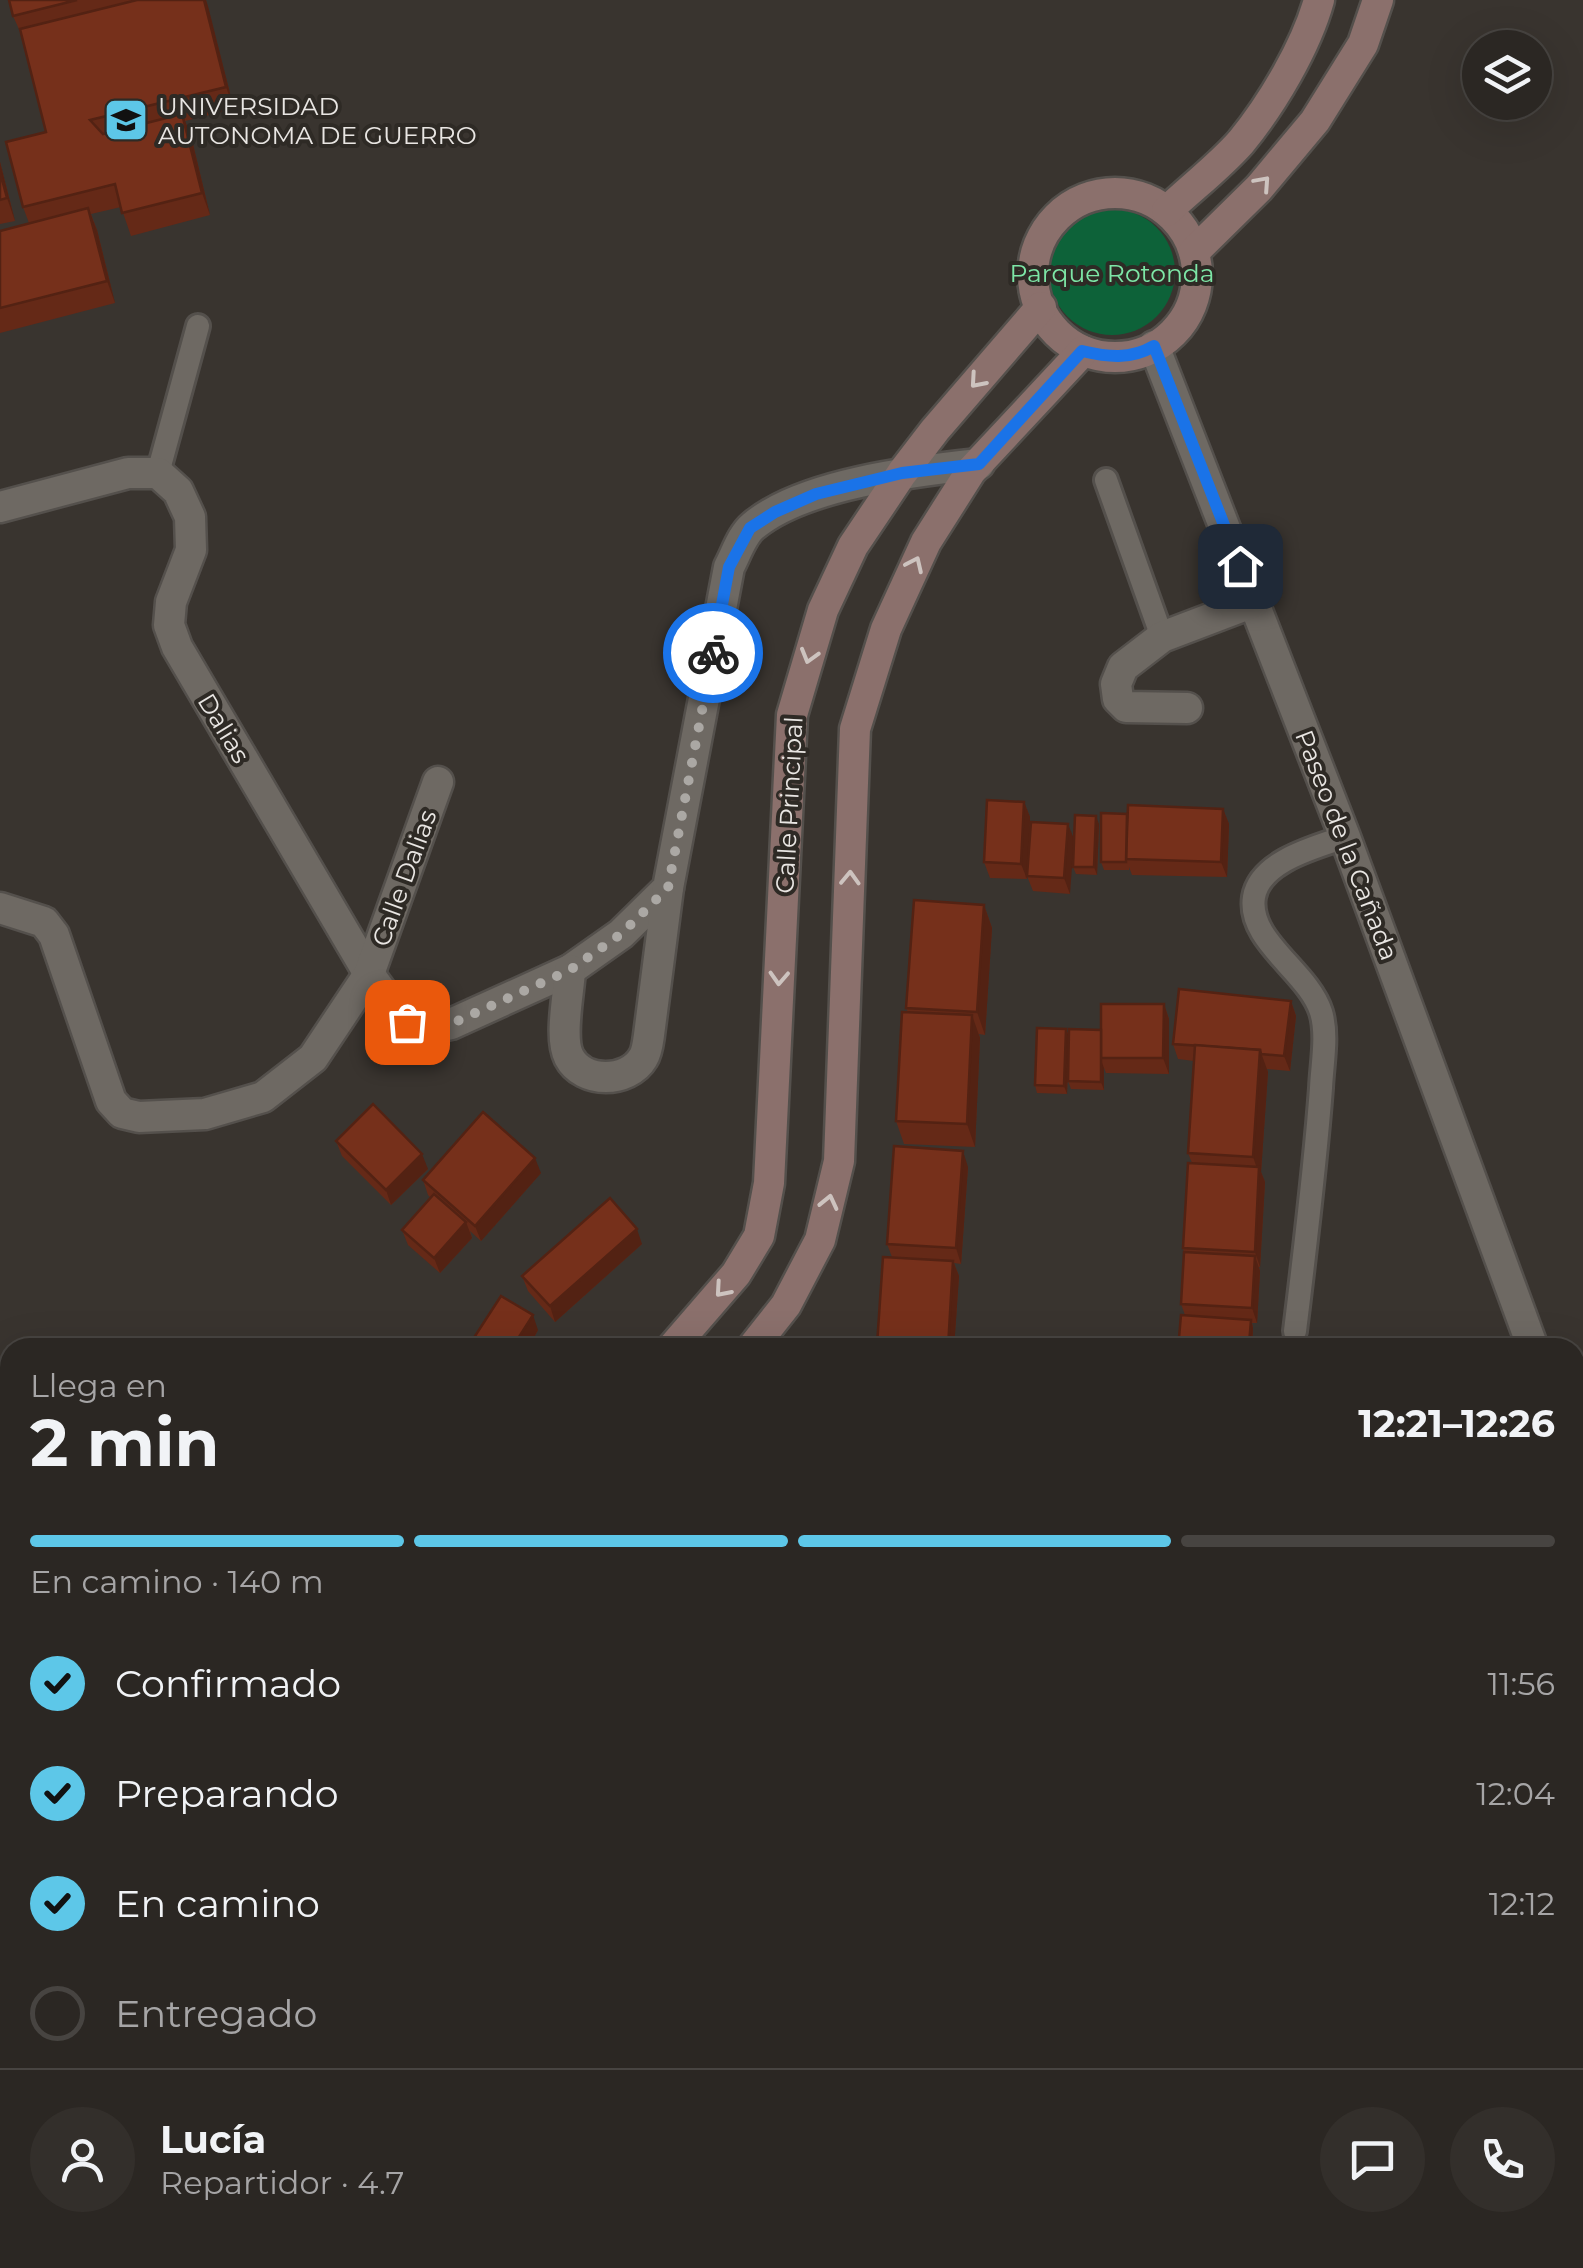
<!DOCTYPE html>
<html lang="es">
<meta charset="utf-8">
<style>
body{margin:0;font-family:Montserrat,sans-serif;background:#332f2b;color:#f1f3f6;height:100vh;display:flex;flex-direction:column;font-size:38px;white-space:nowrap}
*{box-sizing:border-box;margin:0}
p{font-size:32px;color:#a6a5a6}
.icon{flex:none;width:55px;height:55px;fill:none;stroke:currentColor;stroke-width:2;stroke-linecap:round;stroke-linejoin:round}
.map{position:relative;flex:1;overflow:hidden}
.drawer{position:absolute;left:0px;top:1338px;width:1585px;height:932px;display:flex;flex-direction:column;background:#2b2723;border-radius:30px 30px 0 0;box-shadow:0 10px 40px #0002,0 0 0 2px #474441}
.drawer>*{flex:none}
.fabs{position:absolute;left:1462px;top:30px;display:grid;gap:20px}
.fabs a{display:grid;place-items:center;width:90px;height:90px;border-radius:50%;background:#2b2723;box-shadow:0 10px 40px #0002,0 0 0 2px #474441;font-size:50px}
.pin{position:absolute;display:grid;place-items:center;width:85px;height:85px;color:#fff;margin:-42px;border-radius:20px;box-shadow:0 5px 15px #0006}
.courier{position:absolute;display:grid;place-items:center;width:100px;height:100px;margin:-50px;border:8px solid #1a73e8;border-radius:50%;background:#fff;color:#222;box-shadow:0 2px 12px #0007}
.headline em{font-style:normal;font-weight:700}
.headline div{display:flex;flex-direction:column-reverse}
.headline{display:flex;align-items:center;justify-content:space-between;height:170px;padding:0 30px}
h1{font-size:65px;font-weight:700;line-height:75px}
.bar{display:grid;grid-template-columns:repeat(4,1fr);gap:15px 10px;align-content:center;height:120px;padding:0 30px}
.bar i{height:12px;border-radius:8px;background:#474441}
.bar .current{background:#5dc7e8}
.bar p{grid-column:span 4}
.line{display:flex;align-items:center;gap:25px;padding:0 30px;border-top:2px solid #474441}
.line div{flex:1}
.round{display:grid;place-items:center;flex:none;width:105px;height:105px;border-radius:52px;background:#332f2b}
ol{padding:0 30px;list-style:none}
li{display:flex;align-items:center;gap:30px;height:110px}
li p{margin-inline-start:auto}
li .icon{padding:10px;border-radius:50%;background:#5dc7e8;color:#111;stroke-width:4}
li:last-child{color:#a6a5a6}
li i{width:55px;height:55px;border:5px solid #474441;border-radius:50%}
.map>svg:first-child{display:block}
</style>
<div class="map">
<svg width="1583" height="2268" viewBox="0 0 1583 2268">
<rect width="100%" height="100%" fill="#39342f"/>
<circle fill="#0d6239" cx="1112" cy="272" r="63"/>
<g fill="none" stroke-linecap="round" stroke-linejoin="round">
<defs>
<g id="lane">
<path d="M158 473 198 326"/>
<path d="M1106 480 1162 637"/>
<path d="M1295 1331C1305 1250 1315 1169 1321 1088 1322 1064 1328 1035 1321 1012 1308 971 1247 941 1254 897 1260 861 1316 847 1345 837"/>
</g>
<g id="street">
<path d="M1154 346 1345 837 1533 1348"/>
<path d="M0 507 128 473H158L178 491 190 517 191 550 171 602 169 625 177 647 369 974 393 1007 407 1022 428 1029 451 1024 570 970 621 934 668 888 729 567C736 554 742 535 753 526 803 484 914 471 979 464"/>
<path d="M1187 708 1126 707 1118 699 1116 684 1123 667 1162 637 1254 602"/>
<path d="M0 908 44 922 54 935 111 1101 122 1113 139 1117 205 1114 263 1097 313 1058 369 974 438 782"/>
<path d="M570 970C569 992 559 1038 569 1057 583 1084 628 1083 643 1058 647 1052 648 1042 649 1035L668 888"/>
<path d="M1575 1471 1583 1495"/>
</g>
<g id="secondary">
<circle cx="1115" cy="275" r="82"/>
<path d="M1167 211C1191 188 1219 167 1241 142 1272 104 1306 47 1319 0"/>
<path d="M1194 252 1259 188 1315 121 1363 44 1378 0"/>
<path d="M672 1348 736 1274 759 1236 769 1183 792 715 823 610 853 546 902 473 935 430 1041 307"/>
<path d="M752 1348 786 1305 820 1240 839 1161 855 729 886 629 926 542 971 471 1083 351"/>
<path d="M303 2268 305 2260"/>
</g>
</defs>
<use href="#lane" stroke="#54504c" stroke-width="28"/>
<use href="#street" stroke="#54504c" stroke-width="35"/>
<use href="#secondary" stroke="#54504c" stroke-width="35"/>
<use href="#lane" stroke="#6e6963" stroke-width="22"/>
<use href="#street" stroke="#6e6963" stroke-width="30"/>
<use href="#secondary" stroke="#8b706c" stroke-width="30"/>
</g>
<g fill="#652917">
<path d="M9 0H206L234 109 185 121 191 136 210 215 131 236 121 207 91 214 97 230 115 303 0 333V231L29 223 23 207 46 132 23 38 13 16Z"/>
<path d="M0 162 15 221 0 224Z"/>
<path d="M1024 802 1030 817 1027 879 990 878 984 862Z"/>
<path d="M1223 809 1229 824 1227 877 1132 875 1129 867V870H1104L1101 862 1127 814Z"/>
<path d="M1068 824 1070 894 1033 891 1027 876Z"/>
<path d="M1099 824 1097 875 1076 874 1073 867Z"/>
<path d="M984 905 992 928 985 1035 979 1034 980 1038 975 1147 904 1144 896 1121 908 1012 906 1008Z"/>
<path d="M1291 1001 1296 1016 1290 1071 1267 1069 1268 1072 1261 1172 1265 1182 1260 1267H1259L1260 1271 1257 1323H1252L1253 1328 1252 1348 1182 1346 1179 1338 1185 1315 1181 1304 1184 1252 1183 1248 1192 1163 1188 1153 1194 1061 1178 1059 1173 1044Z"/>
<path d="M1164 1004 1169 1019V1074L1106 1073 1104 1068V1090L1071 1089 1068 1081 1069 1042 1067 1094 1037 1093 1035 1085 1066 1029 1069 1036 1101 1030Z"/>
<path d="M336 1141 428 1169 391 1205 342 1156Z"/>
<path d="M968 1167 961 1264 954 1263 959 1276 954 1348H878L877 1345 892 1257 887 1244Z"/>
<path d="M541 1173 481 1241 470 1231 472 1238 440 1273 408 1245 402 1230 431 1198 428 1195 423 1180Z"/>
<path d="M642 1244 555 1322 528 1291 522 1276Z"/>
<path d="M538 1330 528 1348H479L475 1336Z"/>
<path d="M1583 2108V2143L1579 2144 1583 2185 1575 2186V2109Z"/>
<path d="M10 2118V2191L0 2188V2125Z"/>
<path d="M19 2260H92L90 2268H22Z"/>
<path d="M360 2260H400V2262L363 2267Z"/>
<path d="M659 2260H759L761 2268H661Z"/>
<path d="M800 2260H897L899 2268H802Z"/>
<path d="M1433 2260H1465L1451 2268H1438Z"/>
</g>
<g fill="#532213">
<path d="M204 0H206L208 6 234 109 226 87Z"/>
<path d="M182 114 191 136 210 215 202 193Z"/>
<path d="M0 162 15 221 7 198 0 172Z"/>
<path d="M88 208 97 230 115 303 107 281Z"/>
<path d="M1024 802 1030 817 1027 879 1021 864Z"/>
<path d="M1223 809 1229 824 1227 877 1221 862Z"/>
<path d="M1096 816 1099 824 1097 875 1094 867Z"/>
<path d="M1068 824 1074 839 1070 894 1064 878Z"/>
<path d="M984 905 992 928 985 1035 977 1012Z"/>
<path d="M1291 1001 1296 1016 1290 1071 1284 1056Z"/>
<path d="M1164 1004 1169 1019V1074L1163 1058Z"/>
<path d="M972 1015 980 1038 975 1147 967 1124Z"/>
<path d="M1066 1029 1069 1037 1067 1094 1064 1086Z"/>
<path d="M1260 1050 1268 1072 1261 1172 1265 1182 1260 1267 1255 1252 1259 1174 1253 1157Z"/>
<path d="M1101 1060 1104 1068V1090L1101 1082Z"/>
<path d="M963 1151 968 1167 961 1264 956 1248Z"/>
<path d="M422 1154 428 1169 391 1205 386 1190Z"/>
<path d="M535 1158 541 1173 481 1241 475 1226Z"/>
<path d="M466 1222 472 1238 440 1273 434 1258Z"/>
<path d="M637 1229 642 1244 555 1322 550 1306Z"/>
<path d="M1255 1256 1260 1271 1257 1323 1252 1308Z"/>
<path d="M953 1261 959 1276 954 1348H948Z"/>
<path d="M533 1315 538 1330 528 1348H512Z"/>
<path d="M1251 1320 1253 1328 1252 1348H1250L1249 1344Z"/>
<path d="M1576 2136 1579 2144 1583 2182 1581 2177Z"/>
<path d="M82 2260H92L90 2268H80Z"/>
<path d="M142 2260H154L151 2268H139Z"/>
<path d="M258 2260H268L267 2268H257Z"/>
</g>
<g fill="#76301b" stroke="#532213" stroke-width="2.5">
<path d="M9 0H77L13 16Z"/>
<path d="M137 0H204L226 87 90 120 103 134 182 114 202 193 122 213 115 184 23 207 6 142 46 132 20 29Z"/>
<path d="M0 172 7 198 0 200Z"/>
<path d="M88 208 107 281 0 308V231Z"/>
<path d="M987 800 1024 802 1021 864 984 862Z"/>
<path d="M1128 805 1223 809 1221 862 1126 859Z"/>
<path d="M1101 813 1127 814 1126 862H1101Z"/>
<path d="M1075 815 1096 816 1094 867H1073Z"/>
<path d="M1031 822 1068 824 1064 878 1027 876Z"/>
<path d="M914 900 984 905 977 1012 906 1008Z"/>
<path d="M1179 989 1291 1001 1284 1056 1261 1054 1260 1050 1173 1044Z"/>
<path d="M1101 1004H1164L1163 1058H1101Z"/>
<path d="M902 1012 972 1015 967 1124 896 1121Z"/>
<path d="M1037 1028 1066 1029 1064 1086 1035 1085Z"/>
<path d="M1069 1029 1101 1030V1082L1068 1081Z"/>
<path d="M1195 1045 1260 1050 1253 1157 1188 1153Z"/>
<path d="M373 1104 422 1154 386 1190 336 1141Z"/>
<path d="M483 1112 535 1158 475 1226 423 1180Z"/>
<path d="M894 1146 963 1151 956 1248 887 1244Z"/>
<path d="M1188 1163 1259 1167 1255 1252 1183 1248Z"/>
<path d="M434 1194 466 1222 434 1258 402 1230Z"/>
<path d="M610 1198 637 1229 550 1306 522 1276Z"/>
<path d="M1184 1252 1255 1256 1252 1308 1181 1304Z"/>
<path d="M883 1257 953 1261 948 1348 877 1345Z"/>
<path d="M501 1296 533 1315 512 1348H494L475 1336Z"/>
<path d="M1181 1315 1251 1320 1249 1344 1179 1338Z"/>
<path d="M456 1339 474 1348H449Z"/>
<path d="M1583 2108V2135L1576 2136 1581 2177 1575 2178V2109Z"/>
<path d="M6 2114 10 2118V2177L0 2174V2125Z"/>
<path d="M1575 2196 1583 2245V2268H1564L1563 2260H1575Z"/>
<path d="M39 2260H82L80 2268Z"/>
<path d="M98 2260H142L139 2268H94Z"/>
<path d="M158 2260H195L192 2268H154Z"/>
<path d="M195 2260H258L257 2268H192Z"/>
<path d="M659 2260H740L722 2265 723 2268H661Z"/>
<path d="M800 2260H869L872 2268H802Z"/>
<path d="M1068 2260H1080L1082 2268H1042Z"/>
<path d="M1234 2260H1243L1244 2265 1260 2260H1281L1284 2268H1220L1218 2264Z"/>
<path d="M1339 2260H1377L1379 2268H1309Z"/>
<path d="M1470 2260H1483L1490 2266 1488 2268H1464Z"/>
<path d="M1037 2261 1039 2268H1026V2266Z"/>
</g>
<defs><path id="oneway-chevron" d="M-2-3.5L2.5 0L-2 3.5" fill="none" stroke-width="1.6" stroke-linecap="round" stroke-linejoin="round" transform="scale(2.5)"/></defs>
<g stroke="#cdc3bf">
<use href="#oneway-chevron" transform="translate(1263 183) rotate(-48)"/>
<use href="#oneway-chevron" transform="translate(977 381) rotate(131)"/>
<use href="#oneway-chevron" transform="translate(915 564) rotate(-65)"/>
<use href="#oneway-chevron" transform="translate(809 656) rotate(106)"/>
<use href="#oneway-chevron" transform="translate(850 878) rotate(-88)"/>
<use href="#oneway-chevron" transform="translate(779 978) rotate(93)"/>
<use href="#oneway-chevron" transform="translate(829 1202) rotate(-77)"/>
<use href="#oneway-chevron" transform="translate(722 1290) rotate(131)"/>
</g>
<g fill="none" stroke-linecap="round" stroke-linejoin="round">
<path stroke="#aba8a4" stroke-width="10" stroke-dasharray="0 18" d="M407 1022 428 1029 451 1024 570 970 621 934 668 888 713 653"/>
<path stroke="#1a73e8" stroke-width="12" d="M713 653 729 567 750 528 775 512 816 494 902 473 979 464 1082 351C1108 357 1130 360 1154 346L1240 566"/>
</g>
<defs>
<symbol id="school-square" viewBox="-11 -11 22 22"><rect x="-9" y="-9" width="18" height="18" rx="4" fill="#5dc7e8" stroke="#2e2a25"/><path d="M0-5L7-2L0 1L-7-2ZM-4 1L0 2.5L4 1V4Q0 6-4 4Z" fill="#111"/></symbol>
</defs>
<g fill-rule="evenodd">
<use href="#school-square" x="101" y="95" width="50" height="50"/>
</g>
<g text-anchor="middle" stroke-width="8" stroke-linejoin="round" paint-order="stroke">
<g font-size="25" fill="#e9e6e3" stroke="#2e2a25" text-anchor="start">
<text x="158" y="115">UNIVERSIDAD<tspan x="158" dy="29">AUTONOMA DE GUERRO</tspan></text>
</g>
<g font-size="25" fill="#7de6a6" stroke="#2e2a25">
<text x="1112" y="282">Parque Rotonda</text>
</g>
<g font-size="25" fill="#e9e6e3" stroke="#2e2a25">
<text transform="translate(224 728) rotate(59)" y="9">Dalias</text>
<text transform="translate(789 805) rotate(-87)" y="9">Calle Principal</text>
<text transform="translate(1347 845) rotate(69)" y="9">Paseo de la Cañada</text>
<text transform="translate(404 878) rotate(-70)" y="9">Calle Dalias</text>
</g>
</g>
</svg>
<div class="fabs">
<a><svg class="icon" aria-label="layers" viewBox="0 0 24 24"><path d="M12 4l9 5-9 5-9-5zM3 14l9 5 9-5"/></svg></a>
</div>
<div class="pin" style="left:407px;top:1022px;background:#ea580c"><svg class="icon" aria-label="bag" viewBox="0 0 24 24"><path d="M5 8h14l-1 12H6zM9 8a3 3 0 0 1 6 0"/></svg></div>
<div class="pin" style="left:1240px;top:566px;background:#1f2937"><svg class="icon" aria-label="home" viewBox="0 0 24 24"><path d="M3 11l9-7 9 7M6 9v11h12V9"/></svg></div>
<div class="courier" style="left:713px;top:653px"><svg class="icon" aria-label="bike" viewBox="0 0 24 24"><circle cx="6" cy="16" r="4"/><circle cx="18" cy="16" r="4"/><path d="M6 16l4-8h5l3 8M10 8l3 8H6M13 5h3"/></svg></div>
<section class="drawer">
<div class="headline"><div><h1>2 min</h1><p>Llega en</p></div><em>12:21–12:26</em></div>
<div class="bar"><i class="current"></i><i class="current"></i><i class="current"></i><i></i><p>En camino · 140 m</p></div>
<ol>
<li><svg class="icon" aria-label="check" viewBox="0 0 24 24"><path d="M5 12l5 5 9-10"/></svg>Confirmado<p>11:56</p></li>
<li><svg class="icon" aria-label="check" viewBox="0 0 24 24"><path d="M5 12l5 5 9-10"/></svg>Preparando<p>12:04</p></li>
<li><svg class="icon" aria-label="check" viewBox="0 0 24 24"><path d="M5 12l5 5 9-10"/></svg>En camino<p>12:12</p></li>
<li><i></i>Entregado</li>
</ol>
<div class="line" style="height:180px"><a class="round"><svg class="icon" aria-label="person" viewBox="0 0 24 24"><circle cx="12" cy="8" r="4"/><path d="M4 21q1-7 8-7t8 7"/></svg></a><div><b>Lucía</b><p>Repartidor · 4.7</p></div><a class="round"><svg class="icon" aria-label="chat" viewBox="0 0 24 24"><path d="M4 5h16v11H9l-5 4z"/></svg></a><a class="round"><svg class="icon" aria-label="phone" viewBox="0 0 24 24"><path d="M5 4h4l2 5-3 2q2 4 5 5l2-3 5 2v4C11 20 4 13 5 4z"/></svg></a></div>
</section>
</div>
